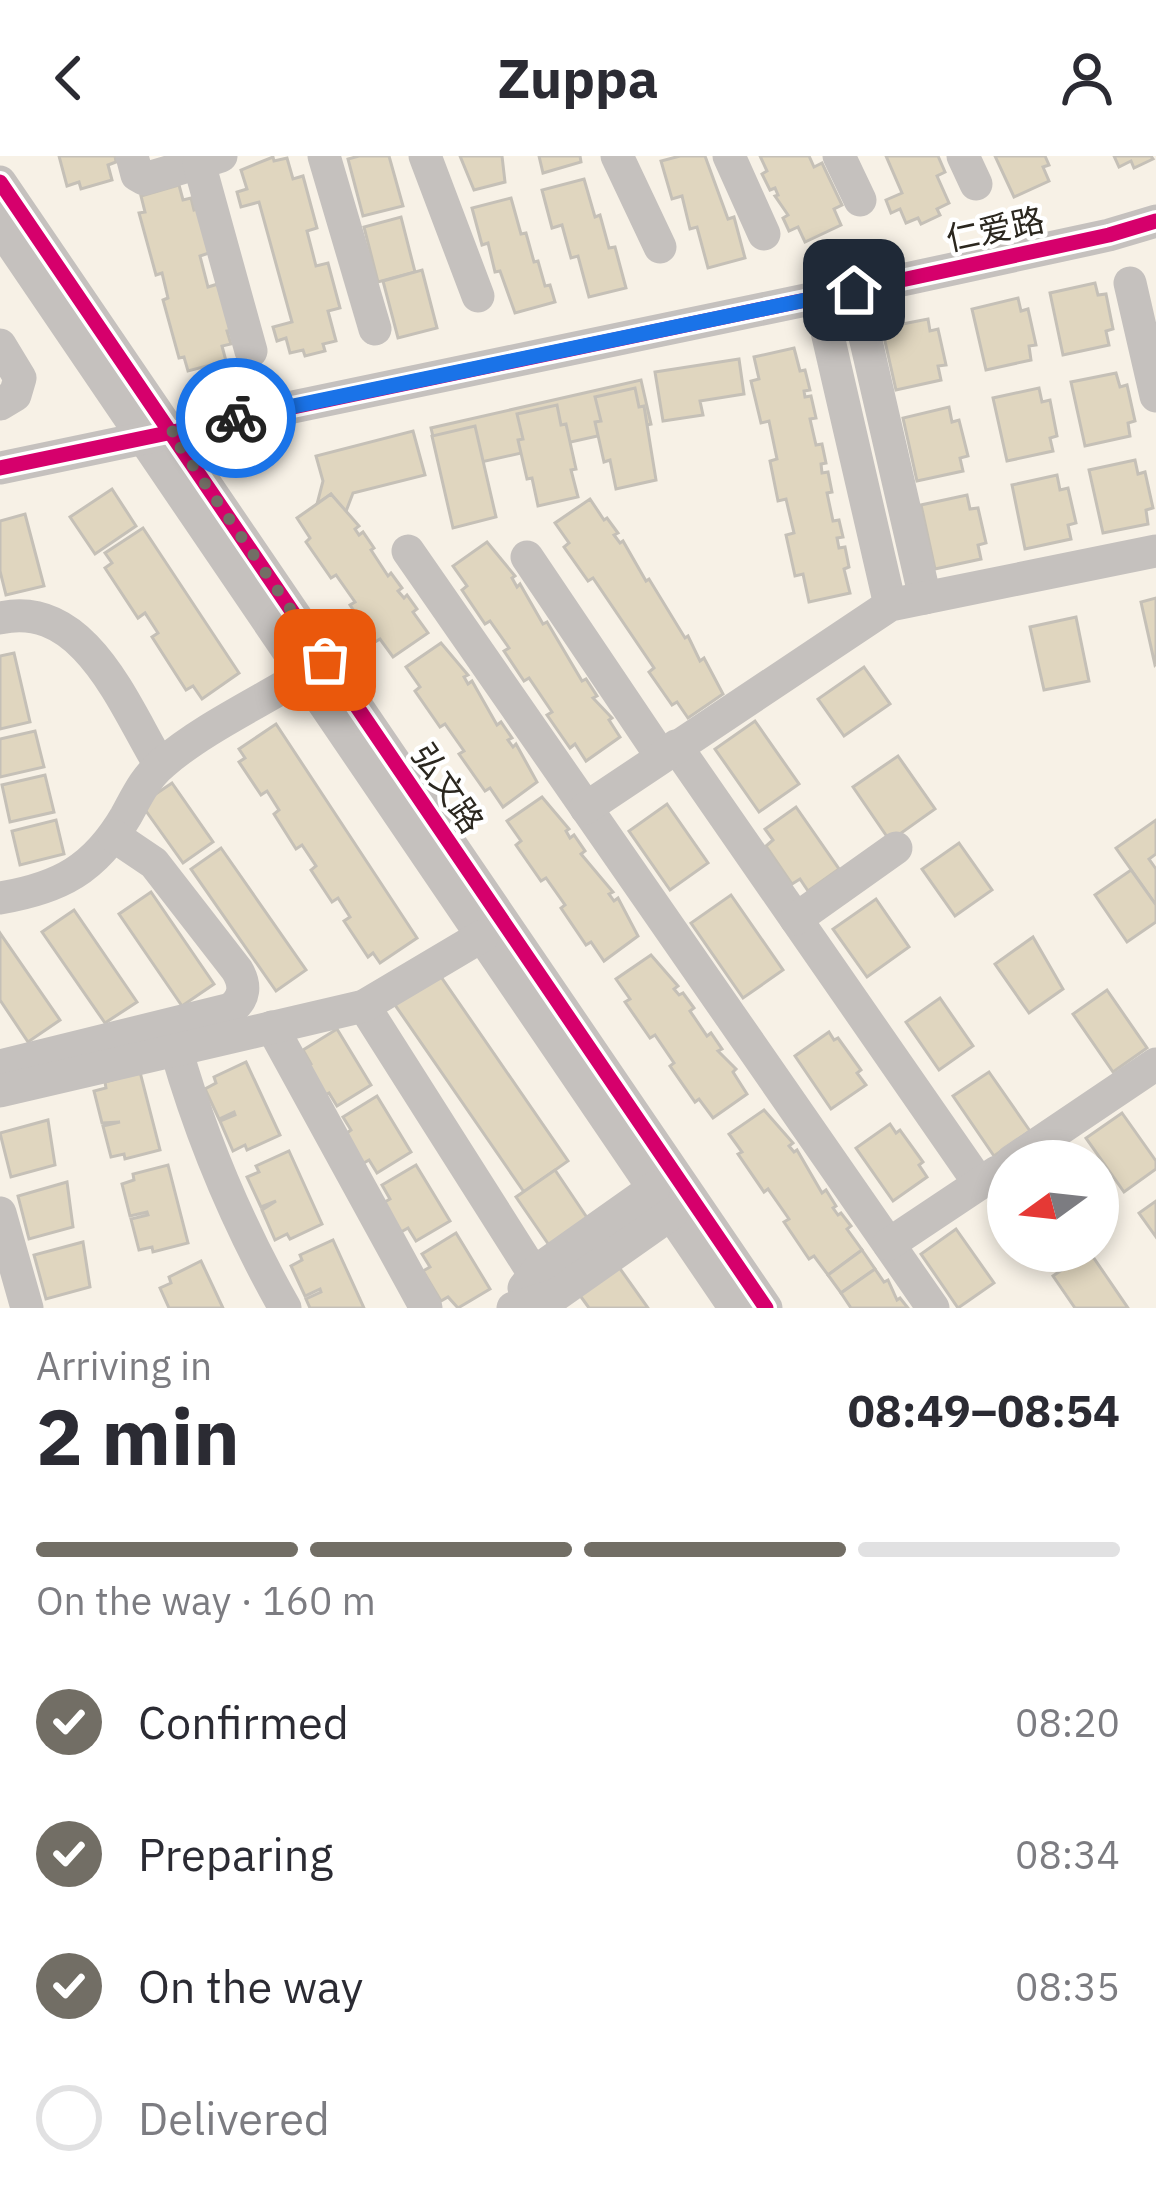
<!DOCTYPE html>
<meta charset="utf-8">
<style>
body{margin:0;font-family:"IBM Plex Sans","Noto Sans SC",sans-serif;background:#f7f7f7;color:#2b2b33;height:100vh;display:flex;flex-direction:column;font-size:45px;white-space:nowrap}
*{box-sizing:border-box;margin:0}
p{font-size:39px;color:#7c7c81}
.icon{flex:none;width:66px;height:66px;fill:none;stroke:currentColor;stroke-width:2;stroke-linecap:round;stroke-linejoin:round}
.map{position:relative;height:1152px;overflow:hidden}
.panel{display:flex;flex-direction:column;background:#fff;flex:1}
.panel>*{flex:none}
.needle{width:78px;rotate:255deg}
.fabs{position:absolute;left:987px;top:984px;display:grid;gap:24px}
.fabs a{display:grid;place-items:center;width:132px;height:132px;border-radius:50%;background:#fff;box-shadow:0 6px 18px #0003;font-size:60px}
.pin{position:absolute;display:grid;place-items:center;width:102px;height:102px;color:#fff;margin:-51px;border-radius:24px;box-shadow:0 6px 18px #0006}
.courier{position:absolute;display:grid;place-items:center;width:120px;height:120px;margin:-60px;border:9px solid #1a73e8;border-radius:50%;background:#fff;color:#222;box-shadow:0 3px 15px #0007}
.summary em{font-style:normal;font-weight:700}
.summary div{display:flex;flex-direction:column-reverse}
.summary{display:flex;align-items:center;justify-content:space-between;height:204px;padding:0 36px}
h1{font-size:78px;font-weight:700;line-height:90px}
.bar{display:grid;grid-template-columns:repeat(4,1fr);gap:18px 12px;align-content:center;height:144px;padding:0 36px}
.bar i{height:15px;border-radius:9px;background:#e1e1e2}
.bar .active{background:#726e65}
.bar p{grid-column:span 4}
ol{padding:0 36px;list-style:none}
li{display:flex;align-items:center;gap:36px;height:132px}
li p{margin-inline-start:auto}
li .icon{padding:12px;border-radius:50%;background:#726e65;color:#fff;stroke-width:4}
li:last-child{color:#7c7c81}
li i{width:66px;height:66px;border:6px solid #e1e1e2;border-radius:50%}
header{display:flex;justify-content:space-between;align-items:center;height:156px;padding:0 36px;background:#fff;font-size:54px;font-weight:700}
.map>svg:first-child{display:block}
</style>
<header><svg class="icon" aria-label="back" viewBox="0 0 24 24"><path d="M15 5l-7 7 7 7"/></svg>Zuppa<svg class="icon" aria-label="person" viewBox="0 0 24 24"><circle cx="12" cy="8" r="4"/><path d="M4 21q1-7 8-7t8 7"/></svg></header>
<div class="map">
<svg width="1156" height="1152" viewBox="0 0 1156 1152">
<rect width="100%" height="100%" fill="#f7f1e6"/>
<g fill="#e0d6bf" stroke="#c5c0b7" stroke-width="3">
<path d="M59 0H115L116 6 108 9 112 24 81 33 79 26 67 30Z"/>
<path d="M359 0H389L403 50 363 60 348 3Z"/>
<path d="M460 0H502L505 26 474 34Z"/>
<path d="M539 0H580L581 6 543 17Z"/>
<path d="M680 0H705L728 63 734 61 745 102 708 112 697 71 690 73 682 40 672 43 661 5Z"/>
<path d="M760 0H809L814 11 822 7 842 49 834 53 841 69 805 86 798 71 789 75 783 62 788 59 775 40 778 39 775 32 770 34 762 18 767 15Z"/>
<path d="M886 0H938L945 16 937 20 949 47 937 53 940 59 921 68 918 62 906 67 900 53 891 57 886 44 902 37Z"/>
<path d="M995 0H1045L1049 9 1043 11 1049 25 1014 41Z"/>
<path d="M1114 0H1151L1153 3 1134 12 1131 5 1119 11Z"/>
<path d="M273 1 274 5 287 2 293 23 303 20 317 72 307 75 316 110 328 107 340 152 328 155 336 185 323 188 325 195 305 200 303 194 290 197 286 182 277 185 273 171 292 166 259 46 241 51 237 36 247 33 241 14Z"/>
<path d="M584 23 595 61 600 59 609 92 615 91 626 132 589 141 578 100 571 102 562 69 552 72 542 34Z"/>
<path d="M179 29 183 44 191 42 194 54 200 52 212 96 200 100 208 131 221 127 233 174 227 175 231 188 222 190 226 205 188 215 184 201 179 202 163 144 168 142 162 117 156 119 139 57 145 56 141 40Z"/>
<path d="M511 42 521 78 526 77 534 106 538 105 545 130 550 129 555 146 515 157 500 115 495 116 488 87 482 89 472 52Z"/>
<path d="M401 61 415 116 378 126 364 71Z"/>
<path d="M422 114 437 172 398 182 383 125Z"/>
<path d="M1095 127 1098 139 1106 138 1113 173 1106 175 1109 189 1063 199 1050 137Z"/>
<path d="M1018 142 1021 155 1028 153 1036 189 1029 190 1031 204 986 214 972 153Z"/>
<path d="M928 163 930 175 938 173 946 209 938 210 941 224 896 234 882 172Z"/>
<path d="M794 192 800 215 805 214 810 234 804 235 805 241 811 240 816 262 810 263 816 289 822 288 826 307 821 308 822 317 828 316 832 336 827 337 833 365 839 364 843 381 837 382 839 392 845 391 849 411 844 413 850 437 809 446 803 418 795 420 786 379 794 377 786 343 778 345 770 305 777 303 769 265 761 267 751 225 759 223 754 201Z"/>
<path d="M739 203 744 238 700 245 703 259 663 265 655 216Z"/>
<path d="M1116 217 1120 231 1127 229 1135 265 1128 267 1130 280 1085 290 1071 226Z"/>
<path d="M641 224 651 268 441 315 431 272Z"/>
<path d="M635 232 639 251 644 250 656 324 616 333 610 304 604 306 595 266 601 265 595 241Z"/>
<path d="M1039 232 1042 246 1050 244 1057 280 1050 282 1053 295 1007 305 993 242Z"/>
<path d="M557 249 561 269 566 268 576 313 571 314 578 341 538 350 532 322 527 323 518 284 523 283 517 258Z"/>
<path d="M949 251 952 266 959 264 968 300 960 302 963 315 917 325 903 262Z"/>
<path d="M475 270 496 361 453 372 432 280Z"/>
<path d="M413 275 425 319 353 337 345 358 331 338 317 348 323 325 316 300Z"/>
<path d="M1135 304 1138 318 1145 316 1153 352 1146 354 1148 368 1103 377 1089 314Z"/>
<path d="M1057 319 1060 334 1068 332 1076 367 1068 369 1071 383 1025 393 1012 329Z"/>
<path d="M112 333 136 370 95 398 70 361Z"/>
<path d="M331 338 359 370 355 373 359 379 363 376 374 392 371 394 388 420 391 417 402 432 398 435 404 442 407 439 417 453 413 456 428 477 393 501 380 483 375 486 350 449 355 446 336 419 331 422 306 386 310 382 297 362Z"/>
<path d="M967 339 970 353 978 352 986 387 978 389 981 403 935 413 921 349Z"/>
<path d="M590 343 604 364 607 362 618 377 614 379 620 387 623 385 646 425 649 423 685 482 688 480 700 505 704 502 723 538 688 562 677 546 672 549 649 516 654 512 593 422 588 425 564 391 569 387 555 367Z"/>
<path d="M25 358 44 430 6 439 0 415V365Z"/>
<path d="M143 372 239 517 202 543 193 530 186 534 152 481 158 477 145 457 138 462 105 412 112 407 105 397Z"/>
<path d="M487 386 515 420 512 422 517 431 520 428 543 468 547 466 582 525 586 523 597 540 593 542 612 562 609 564 620 581 586 605 575 588 570 592 547 559 552 556 529 522 524 525 504 495 509 492 490 465 485 468 462 434 467 430 453 410Z"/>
<path d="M1156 442V508L1155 509 1141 446Z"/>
<path d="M1076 461 1089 525 1044 534 1030 471Z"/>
<path d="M441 487 468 519 464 521 468 528 472 525 497 569 501 566 512 582 508 584 513 591 516 588 537 626 503 651 490 632 485 635 459 598 464 595 445 568 440 571 415 535 420 531 406 511Z"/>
<path d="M14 497 30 566 0 573V500Z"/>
<path d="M864 511 890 548 844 580 818 543Z"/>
<path d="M755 565 799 628 759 656 715 593Z"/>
<path d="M276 568 417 782 380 807 373 797 368 801 344 765 350 761 338 742 332 746 311 714 316 710 302 689 296 693 274 658 279 654 267 635 261 639 239 606 245 602 239 593Z"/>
<path d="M35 575 44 611 0 621V583Z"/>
<path d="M898 600 935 653 890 685 853 631Z"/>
<path d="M45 619 54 656 10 666 2 629Z"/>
<path d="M172 627 213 686 183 707 141 648Z"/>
<path d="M542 641 569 673 566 675 570 682 574 679 585 695 581 698 613 736 609 738 614 745 618 742 638 780 604 805 591 786 586 789 561 752 565 749 546 722 541 725 516 689 521 685 507 665Z"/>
<path d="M667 648 708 707 670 734 629 675Z"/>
<path d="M796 651 839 713 808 735 800 723 792 728 766 690 773 684 765 673Z"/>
<path d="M56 664 64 698 20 709 12 675Z"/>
<path d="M1156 664V698L1149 703 1156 713V749L1116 692Z"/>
<path d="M959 687 992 734 955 760 922 713Z"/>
<path d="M221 692 306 814 276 835 191 713Z"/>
<path d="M1131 714 1156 749V766L1127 786 1095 739Z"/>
<path d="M151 736 214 828 182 850 119 758Z"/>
<path d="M731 739 783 814 743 842 691 767Z"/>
<path d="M876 743 909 791 867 821 833 773Z"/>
<path d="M74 754 137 846 105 867 42 776Z"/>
<path d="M0 777 60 864 28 886 0 844Z"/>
<path d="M1033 781 1063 833 1029 857 995 808Z"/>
<path d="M651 799 678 830 674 833 679 839 683 837 694 852 690 855 707 880 711 877 722 893 718 895 736 913 733 916 747 938 713 962 699 943 695 946 670 910 674 907 655 879 650 882 625 846 630 843 616 823Z"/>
<path d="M437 815 568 1005 524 1036 393 846Z"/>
<path d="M1107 834 1147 892 1113 916 1073 858Z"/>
<path d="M940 842 973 890 939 914 906 866Z"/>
<path d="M337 873 371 929 337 950 329 937 322 941 304 912 311 908 303 894Z"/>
<path d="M829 876 834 884 838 882 861 914 857 917 866 929 831 953 795 900Z"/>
<path d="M246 906 280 979 247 994 245 989 233 995 220 965 235 959 234 956 219 963 205 933 216 927 214 921Z"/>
<path d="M140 916 160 994 125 1003 124 998 111 1001 103 970 120 966 102 967 94 935 106 932 105 926Z"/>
<path d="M989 916 1030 975 994 1000 953 940Z"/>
<path d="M377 940 411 996 377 1017 369 1004 362 1008 344 979 351 974 343 961Z"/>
<path d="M764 954 793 987 789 990 794 996 797 994 822 1037 826 1034 836 1050 833 1052 838 1059 841 1057 851 1070 847 1073 862 1094 828 1119 814 1100 809 1103 784 1066 789 1063 768 1033 764 1036 738 998 742 996 729 978Z"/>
<path d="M1122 957 1156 1005V1013L1124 1036 1086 982Z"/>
<path d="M48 964 55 1009 11 1021 0 977Z"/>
<path d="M890 968 896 977 900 974 923 1006 919 1009 927 1021 893 1045 856 992Z"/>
<path d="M289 995 322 1068 290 1083 287 1078 275 1084 262 1054 276 1045 261 1051 247 1021 259 1016 256 1010Z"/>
<path d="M168 1009 188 1087 153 1096 152 1091 139 1094 131 1063 148 1059 147 1056 130 1060 122 1028 134 1024 133 1018Z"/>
<path d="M416 1009 450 1065 416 1085 408 1072 401 1076 383 1047 390 1043 382 1029Z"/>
<path d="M555 1014 590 1066 551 1092 516 1041Z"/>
<path d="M67 1026 73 1071 29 1083 18 1040Z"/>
<path d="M1156 1045V1081L1139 1057Z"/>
<path d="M956 1073 994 1127 958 1152 921 1098Z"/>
<path d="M456 1077 490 1133 458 1152 448 1141 441 1145 423 1115 430 1111 422 1098Z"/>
<path d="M333 1084 364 1152H310L306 1143 321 1136 320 1133 305 1140 291 1110 302 1104 300 1099Z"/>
<path d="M83 1086 90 1131 46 1143 34 1099Z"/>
<path d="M862 1094 875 1113 841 1137 828 1119Z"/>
<path d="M1089 1095 1128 1152H1075L1053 1120Z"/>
<path d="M201 1105 223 1152H169L160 1132 171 1127 169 1121Z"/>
<path d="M616 1107 648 1152H589L576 1134Z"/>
<path d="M875 1113 884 1126 888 1124 897 1144 900 1142 908 1152H851L841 1137Z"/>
</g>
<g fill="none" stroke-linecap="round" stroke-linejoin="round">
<g stroke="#c5c1be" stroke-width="33">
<path d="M132 0 137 19 144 23 199 7"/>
<path d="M221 0 199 7 251 195"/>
<path d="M324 0 375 173"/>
<path d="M425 0 478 140"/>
<path d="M617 0 660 91"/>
<path d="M729 0 764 78"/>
<path d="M839 0 860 44"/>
<path d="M963 0 976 28"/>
<path d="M0 26 766 1152"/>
<path d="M0 71 735 1152"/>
<path d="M1130 127 1156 240"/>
<path d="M854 133 925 442"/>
<path d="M819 141 890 449"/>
<path d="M0 189 20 222 15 239 0 248"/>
<path d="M0 312 911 122 1109 79 1156 65"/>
<path d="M408 395 933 1152"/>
<path d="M527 401 661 600"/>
<path d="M0 462C85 443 124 550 160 609"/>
<path d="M676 590 979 1027"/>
<path d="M586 652 890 449 1156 395"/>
<path d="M0 742C60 732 95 713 126 660 137 640 145 622 163 607 202 573 260 546 305 518"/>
<path d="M796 763 896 692"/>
<path d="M364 850 534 1118"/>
<path d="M272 871 426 1152"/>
<path d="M176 893C202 984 238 1069 285 1152"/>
<path d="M0 910 231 853C245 842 246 829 237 814L154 707 114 680"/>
<path d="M0 935 364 850 482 780"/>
<path d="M1012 1005 1156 908"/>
<path d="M0 1057 27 1152"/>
<path d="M889 1088 997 1016"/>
<path d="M524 1132 538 1114 654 1032"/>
<path d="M513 1152 556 1139 671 1058"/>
</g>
<defs>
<g id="cycleway">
<path d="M0 26 766 1152"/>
<path d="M0 312 911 122 1109 79 1156 65"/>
</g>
</defs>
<use href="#cycleway" stroke="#fff" stroke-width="22"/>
<use href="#cycleway" stroke="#d6006c" stroke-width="15"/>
</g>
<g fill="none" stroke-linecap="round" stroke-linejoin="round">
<path stroke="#726e65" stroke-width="12" stroke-dasharray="0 21.6" d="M236 262 170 276 325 504"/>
<path stroke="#1a73e8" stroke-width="15" d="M236 262 854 134"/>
</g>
<g text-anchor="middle" stroke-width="9" stroke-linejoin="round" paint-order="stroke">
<g font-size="33" fill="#2b271f" stroke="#fff">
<text transform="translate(995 73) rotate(-12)" y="12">仁爱路</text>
<text transform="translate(448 632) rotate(56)" y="12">弘文路</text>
</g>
</g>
</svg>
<div class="fabs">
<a><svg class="needle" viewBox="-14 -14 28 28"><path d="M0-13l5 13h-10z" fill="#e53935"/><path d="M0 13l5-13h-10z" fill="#7c7c81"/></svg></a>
</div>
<div class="pin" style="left:325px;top:504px;background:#ea580c"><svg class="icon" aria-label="bag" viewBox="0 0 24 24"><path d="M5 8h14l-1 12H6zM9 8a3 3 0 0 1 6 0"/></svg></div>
<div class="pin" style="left:854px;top:134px;background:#1f2937"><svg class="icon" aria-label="home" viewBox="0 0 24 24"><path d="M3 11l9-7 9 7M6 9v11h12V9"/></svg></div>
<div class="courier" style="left:236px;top:262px"><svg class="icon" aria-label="bike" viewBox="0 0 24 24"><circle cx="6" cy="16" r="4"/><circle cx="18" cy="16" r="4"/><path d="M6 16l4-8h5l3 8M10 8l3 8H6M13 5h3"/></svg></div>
</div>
<section class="panel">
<div class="summary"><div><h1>2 min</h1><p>Arriving in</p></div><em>08:49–08:54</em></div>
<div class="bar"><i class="active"></i><i class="active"></i><i class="active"></i><i></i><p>On the way · 160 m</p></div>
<ol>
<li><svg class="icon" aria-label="check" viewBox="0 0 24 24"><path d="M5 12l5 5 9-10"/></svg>Confirmed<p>08:20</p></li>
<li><svg class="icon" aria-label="check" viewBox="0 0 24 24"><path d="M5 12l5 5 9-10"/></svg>Preparing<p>08:34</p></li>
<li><svg class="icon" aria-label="check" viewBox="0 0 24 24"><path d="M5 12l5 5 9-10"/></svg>On the way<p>08:35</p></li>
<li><i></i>Delivered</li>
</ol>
</section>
